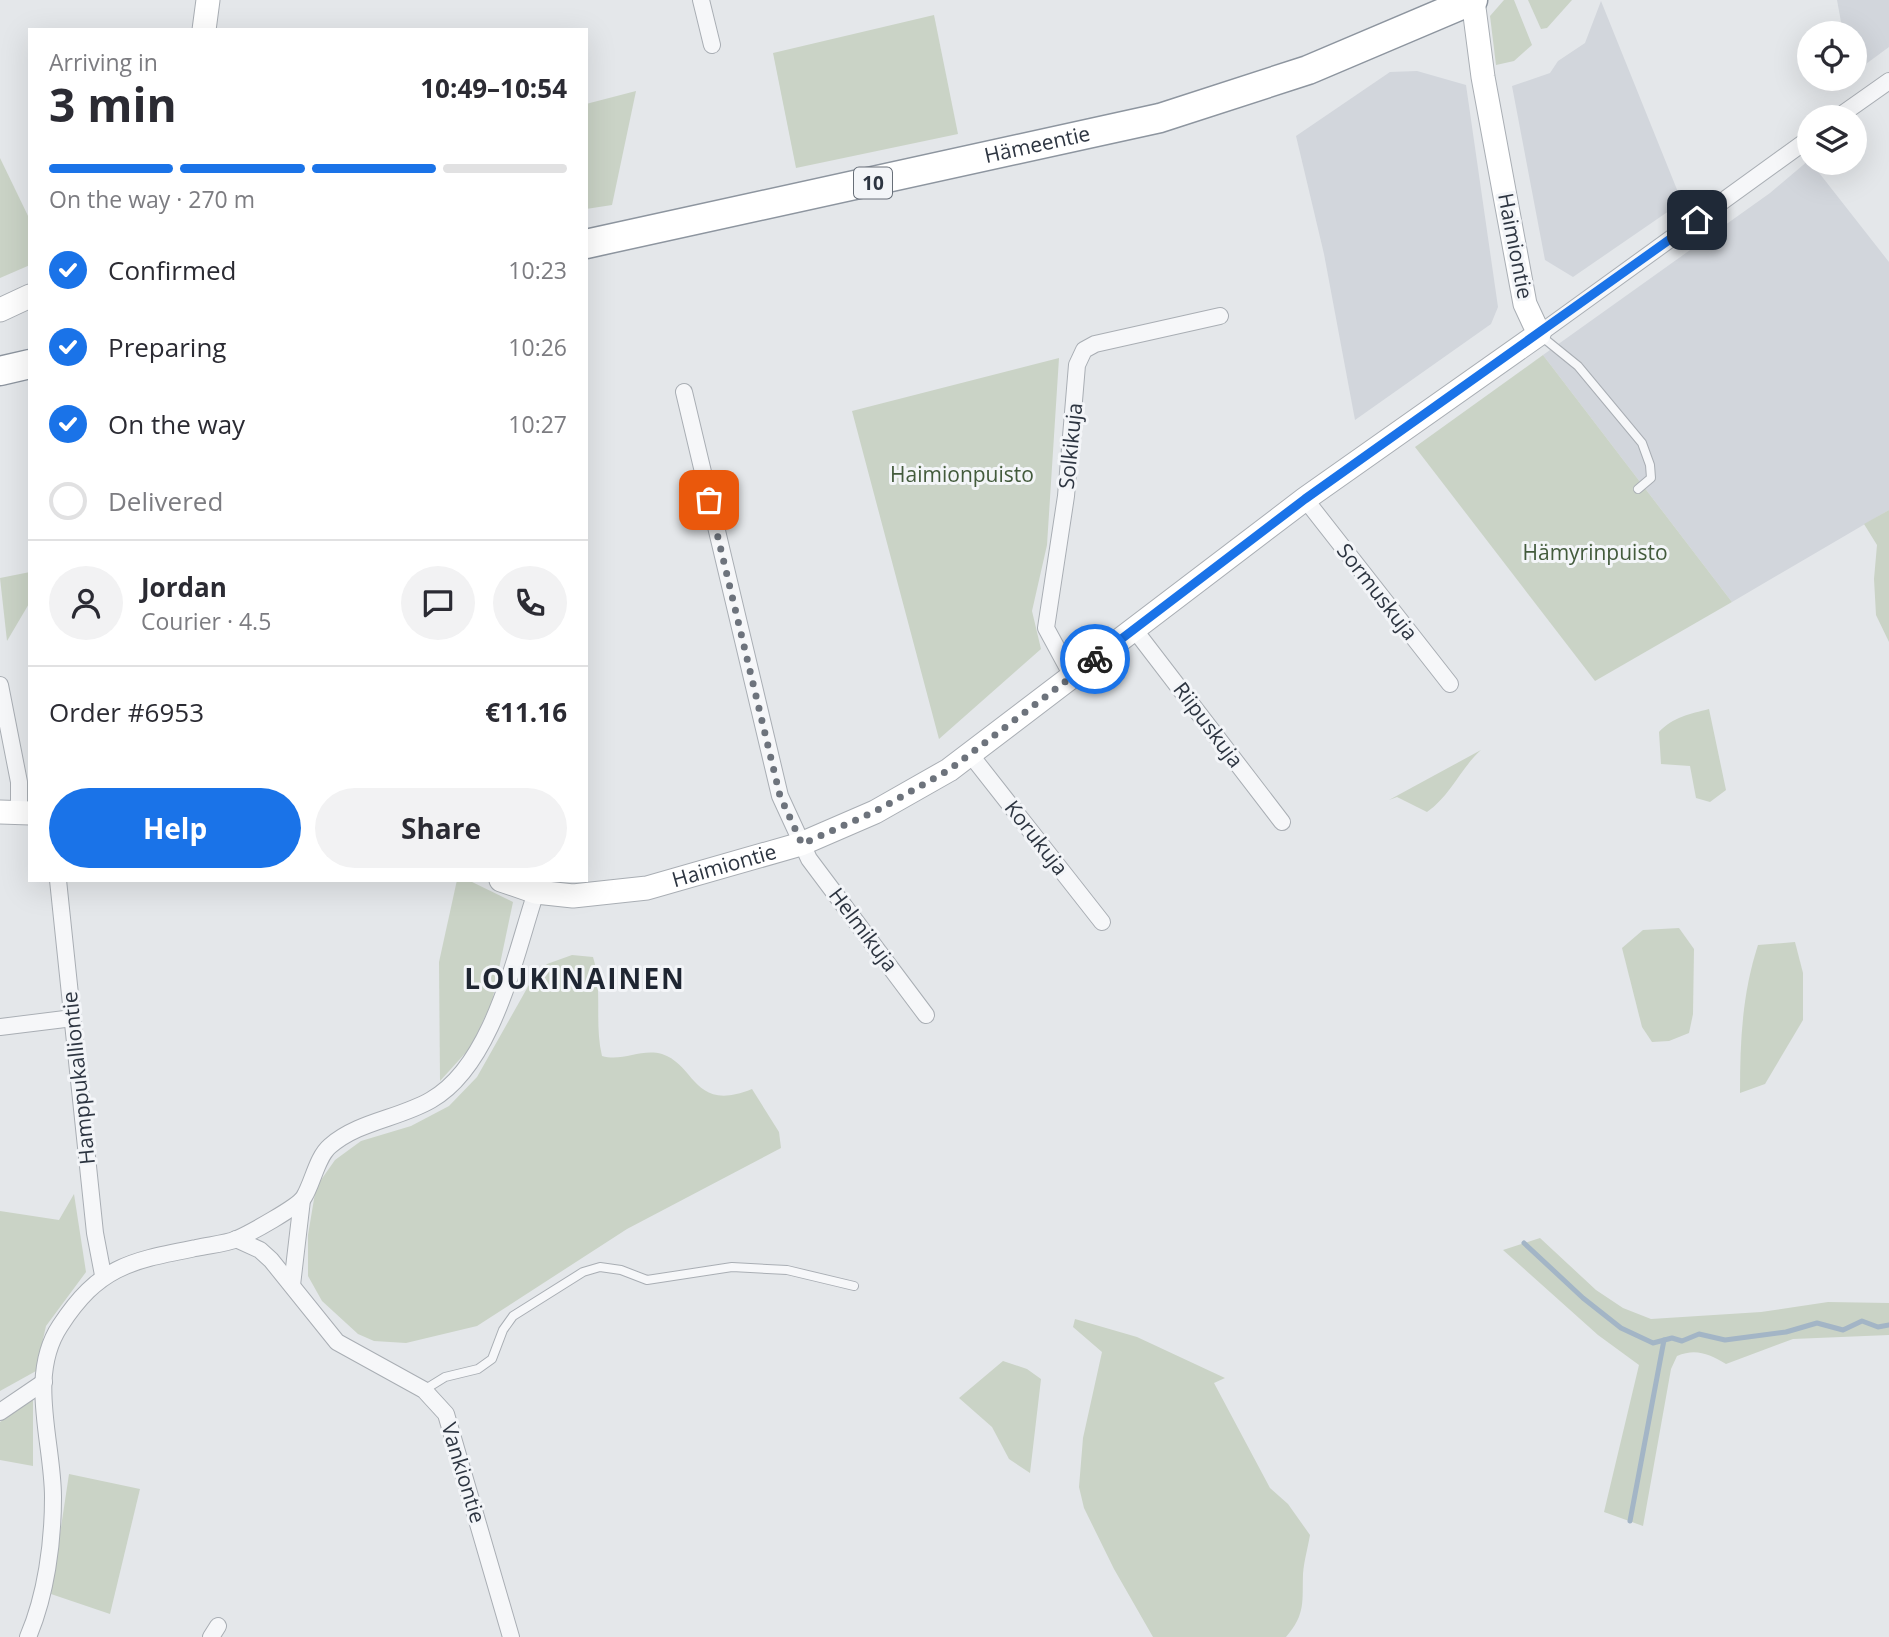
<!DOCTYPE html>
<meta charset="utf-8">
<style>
body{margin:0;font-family:"Open Sans",sans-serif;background:#f2f2f3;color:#2b2b33;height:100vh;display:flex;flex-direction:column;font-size:26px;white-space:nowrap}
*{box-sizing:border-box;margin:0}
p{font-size:23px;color:#7c7c81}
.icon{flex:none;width:38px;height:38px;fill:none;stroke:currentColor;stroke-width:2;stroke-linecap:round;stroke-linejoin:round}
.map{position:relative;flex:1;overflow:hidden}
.drawer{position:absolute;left:28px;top:28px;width:560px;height:854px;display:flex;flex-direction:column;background:#fff;border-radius:0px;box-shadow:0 7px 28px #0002}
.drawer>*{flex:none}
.fabs{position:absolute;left:1797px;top:21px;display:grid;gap:14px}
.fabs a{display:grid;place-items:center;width:70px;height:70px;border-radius:50%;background:#fff;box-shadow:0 7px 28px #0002;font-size:35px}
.pin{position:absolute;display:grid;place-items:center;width:60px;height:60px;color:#fff;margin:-30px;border-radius:14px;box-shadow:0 4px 10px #0006}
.courier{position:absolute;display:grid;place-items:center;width:70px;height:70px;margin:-35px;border:5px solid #1a73e8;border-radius:50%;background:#fff;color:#222;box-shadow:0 2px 9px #0007}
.overview em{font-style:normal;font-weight:700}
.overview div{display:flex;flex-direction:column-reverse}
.overview{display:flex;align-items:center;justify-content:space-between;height:119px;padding:0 21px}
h1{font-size:46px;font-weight:700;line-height:52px}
.bar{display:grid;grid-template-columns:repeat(4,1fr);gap:10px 7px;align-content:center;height:84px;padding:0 21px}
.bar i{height:9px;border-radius:5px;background:#e1e1e2}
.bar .on{background:#1a73e8}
.bar p{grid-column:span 4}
.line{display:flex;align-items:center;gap:18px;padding:0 21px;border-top:2px solid #e1e1e2}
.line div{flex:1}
.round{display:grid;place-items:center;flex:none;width:74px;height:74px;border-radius:37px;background:#f2f2f3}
ol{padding:0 21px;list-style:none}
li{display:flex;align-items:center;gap:21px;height:77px}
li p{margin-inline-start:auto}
li .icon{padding:7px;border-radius:50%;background:#1a73e8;color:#fff;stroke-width:4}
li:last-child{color:#7c7c81}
li i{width:38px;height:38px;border:4px solid #e1e1e2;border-radius:50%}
.action{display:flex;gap:14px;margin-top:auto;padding:14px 21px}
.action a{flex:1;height:80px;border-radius:42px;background:#1a73e8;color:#fff;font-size:28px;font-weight:700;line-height:80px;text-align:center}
.action a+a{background:#f2f2f3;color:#2b2b33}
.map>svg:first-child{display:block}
</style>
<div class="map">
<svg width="1889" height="1637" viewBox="0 0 1889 1637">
<rect width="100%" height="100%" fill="#e4e7ea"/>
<g fill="#d2d6dc">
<path d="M1837 0H1889V47L1855 72V33H1843Z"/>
<path d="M1601 1 1682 202 1573 277 1545 260 1512 86 1550 73 1558 61 1585 43Z"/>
<path d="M1417 71 1466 85 1498 307 1491 324 1355 420 1324 254 1296 136 1390 72Z"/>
<path d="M1809 160 1889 262V510L1732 602 1543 355 1770 193Z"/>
</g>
<g fill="#cad3c6">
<path d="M1504 0H1514L1532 45 1514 61 1496 65 1490 16Z"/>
<path d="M1528 0H1572L1547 28 1541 29Z"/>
<path d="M934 15 958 134 796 168 773 53Z"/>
<path d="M636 91 612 205 586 209V104Z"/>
<path d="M0 158 30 220V265L0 278Z"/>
<path d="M1543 355 1732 602 1595 681 1415 447Z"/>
<path d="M1059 358 1047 545 1032 611 1041 649 939 739 852 411Z"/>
<path d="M1889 510V642L1876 615 1874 579 1877 545 1864 524Z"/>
<path d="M30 572V602L7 641 0 578Z"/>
<path d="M1709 709 1726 790 1710 802 1696 798 1690 766 1661 764 1659 732C1673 717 1690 714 1709 709Z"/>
<path d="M1481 750C1460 769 1451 795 1427 812L1397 797 1389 800Z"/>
<path d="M457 880H468L513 902 492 1002 470 1048 440 1081 439 962Z"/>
<path d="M1679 928 1694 949 1693 1014 1689 1033 1669 1041 1652 1042 1642 1027 1622 948 1643 930Z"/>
<path d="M1795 942 1803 973V1020L1765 1084 1740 1093C1740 1042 1742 994 1758 945Z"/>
<path d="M572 955 593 957C603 989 594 1023 602 1056 623 1062 641 1048 662 1054 696 1065 693 1113 752 1089L779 1132 781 1148 627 1229 477 1326 406 1343 374 1341 358 1334 322 1301 308 1276V1235L316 1187 335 1160 361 1141 411 1126 449 1106 477 1077 530 983 547 964Z"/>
<path d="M74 1194 86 1272 46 1326 36 1371 0 1391V1211L59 1220Z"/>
<path d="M1540 1238 1596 1290 1623 1308 1651 1319 1761 1312 1828 1302 1889 1303V1335L1793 1339 1726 1364C1709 1354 1696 1348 1677 1356L1671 1369 1643 1526 1604 1512 1639 1365 1598 1335 1503 1250Z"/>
<path d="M1075 1319 1137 1337 1225 1378 1214 1383 1270 1488 1288 1504 1310 1535C1308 1547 1304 1561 1303 1574 1302 1601 1306 1614 1286 1637H1153L1114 1569 1084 1508 1079 1487 1083 1438 1102 1352 1073 1327Z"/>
<path d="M1003 1361 1027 1369 1041 1379 1030 1473 1009 1459 992 1427 959 1398Z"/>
<path d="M33 1400V1466L0 1460V1422Z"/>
<path d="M69 1474 140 1489 110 1614 51 1594Z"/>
</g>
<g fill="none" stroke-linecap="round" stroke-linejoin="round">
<g stroke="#a3b5c6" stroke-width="5">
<path d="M1524 1243 1583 1298 1621 1328 1653 1343 1672 1338 1682 1341 1699 1334 1725 1340 1786 1332 1817 1323 1843 1330 1862 1321 1878 1327 1889 1325"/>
<path d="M1630 1521 1664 1340"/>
</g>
<defs>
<g id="lane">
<path d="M1541 336 1578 366 1642 443 1650 465 1651 478 1638 489"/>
<path d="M424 1390 445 1377 478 1369 492 1359 503 1330 513 1316 583 1272 600 1267 621 1270 647 1280 732 1267 787 1270 854 1286"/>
</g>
<g id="street">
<path d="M701 0 712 45"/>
<path d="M1838 117 1889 81"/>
<path d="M1539 334 1810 138"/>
<path d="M684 392 780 796 809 859 926 1015"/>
<path d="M1305 499 1450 684"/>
<path d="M1134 629 1282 822"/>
<path d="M1072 676 1046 628 1066 496 1077 365 1084 350 1095 344 1220 316"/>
<path d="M0 685 19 782V811"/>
<path d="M970 754 1102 922"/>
<path d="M58 880 95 1233 103 1275"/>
<path d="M0 1027 73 1018"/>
<path d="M236 1239 260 1250 271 1260 337 1342 424 1390 446 1414 511 1637"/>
<path d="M292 1285 302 1200"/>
<path d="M0 1412 44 1382"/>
<path d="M28 1637C46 1595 53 1543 53 1497 53 1442 27 1376 60 1326 99 1266 130 1261 196 1248 209 1245 225 1244 237 1239 250 1233 298 1207 304 1197 313 1182 317 1157 330 1146 359 1121 398 1119 431 1100 493 1065 515 955 536 892"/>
<path d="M211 1637 218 1626"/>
</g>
<g id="secondary">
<path d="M204 30 208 0"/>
<path d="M0 310 30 296"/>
<path d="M0 812 30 813"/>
<path id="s1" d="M501 880 536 892 573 896 647 888 801 844 875 812 949 770 1305 499 1539 334 1525 304 1483 77 1473 0"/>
</g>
<g id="highway">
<path id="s2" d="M586 244 1160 118 1308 70 1473 0"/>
<path d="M0 371 30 364"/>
</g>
</defs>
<use href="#lane" stroke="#a9aeb4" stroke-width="10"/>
<use href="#street" stroke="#a9aeb4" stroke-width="18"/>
<use href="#secondary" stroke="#a9aeb4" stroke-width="25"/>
<use href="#highway" stroke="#8d959f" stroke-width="31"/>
<use href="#lane" stroke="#f6f7f9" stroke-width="8"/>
<use href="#street" stroke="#f6f7f9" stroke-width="16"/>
<use href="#secondary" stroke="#fff" stroke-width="23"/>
<use href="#highway" stroke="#fff" stroke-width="28"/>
</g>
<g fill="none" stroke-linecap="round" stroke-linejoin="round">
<path stroke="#6d737c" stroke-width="7" stroke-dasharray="0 12.6" d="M709 500 780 796 802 844 874 812 949 770 1095 659"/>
<path stroke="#1a73e8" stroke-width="9" d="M1095 659 1305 499 1697 220"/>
</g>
<g text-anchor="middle" stroke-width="6" stroke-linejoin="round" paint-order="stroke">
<rect fill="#f3f5f8" stroke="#686f78" stroke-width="2" x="854" y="167.5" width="38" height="31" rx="5"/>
<g font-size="19" font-weight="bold" fill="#2d3541">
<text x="873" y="190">10</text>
</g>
<g font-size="21" fill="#2d3541" stroke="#f3f5f8">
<text dy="7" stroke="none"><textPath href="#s2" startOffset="462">Hämeentie</textPath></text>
<text transform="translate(1515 246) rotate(79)" y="7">Haimiontie</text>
<text transform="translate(1071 446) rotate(-84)" y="7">Solkikuja</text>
<text transform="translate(1377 592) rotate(52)" y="7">Sormuskuja</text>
<text transform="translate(1208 725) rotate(53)" y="7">Riipuskuja</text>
<text transform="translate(1036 838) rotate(52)" y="7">Korukuja</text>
<text dy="7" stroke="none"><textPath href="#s1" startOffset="229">Haimiontie</textPath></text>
<text transform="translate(863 930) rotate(53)" y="7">Helmikuja</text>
<text transform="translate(79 1078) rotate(-96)" y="7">Hamppukalliontie</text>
<text transform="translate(463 1473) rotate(73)" y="7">Vankiontie</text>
</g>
<g font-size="21" fill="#435b3c" stroke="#f3f5f8">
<text x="962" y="482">Haimionpuisto</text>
<text x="1595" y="560">Hämyrinpuisto</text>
</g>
<g font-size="28" font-weight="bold" letter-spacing="2" fill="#1f2632" stroke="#f3f5f8">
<text x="575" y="989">LOUKINAINEN</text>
</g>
</g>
</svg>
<div class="fabs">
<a><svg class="icon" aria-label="locate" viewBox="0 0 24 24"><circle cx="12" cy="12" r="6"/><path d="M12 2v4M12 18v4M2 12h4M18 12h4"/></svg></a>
<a><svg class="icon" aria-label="layers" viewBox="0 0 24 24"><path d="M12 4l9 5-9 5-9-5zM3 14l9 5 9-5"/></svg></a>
</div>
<div class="pin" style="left:709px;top:500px;background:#ea580c"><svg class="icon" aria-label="bag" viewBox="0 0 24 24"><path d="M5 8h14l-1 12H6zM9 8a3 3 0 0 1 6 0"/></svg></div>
<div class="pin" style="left:1697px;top:220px;background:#1f2937"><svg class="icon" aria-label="home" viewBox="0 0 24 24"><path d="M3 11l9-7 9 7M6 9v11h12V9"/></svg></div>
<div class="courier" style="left:1095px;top:659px"><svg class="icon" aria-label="bike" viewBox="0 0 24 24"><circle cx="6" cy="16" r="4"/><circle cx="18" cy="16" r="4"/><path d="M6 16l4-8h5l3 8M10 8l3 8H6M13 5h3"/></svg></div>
<section class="drawer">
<div class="overview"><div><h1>3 min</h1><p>Arriving in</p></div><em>10:49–10:54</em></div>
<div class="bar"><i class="on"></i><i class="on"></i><i class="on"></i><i></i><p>On the way · 270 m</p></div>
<ol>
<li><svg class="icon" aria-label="check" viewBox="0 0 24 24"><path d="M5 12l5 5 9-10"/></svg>Confirmed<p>10:23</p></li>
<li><svg class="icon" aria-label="check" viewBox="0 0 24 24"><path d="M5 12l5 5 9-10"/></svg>Preparing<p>10:26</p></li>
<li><svg class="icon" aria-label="check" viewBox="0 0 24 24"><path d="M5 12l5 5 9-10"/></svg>On the way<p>10:27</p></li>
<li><i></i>Delivered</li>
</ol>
<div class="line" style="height:126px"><a class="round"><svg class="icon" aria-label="person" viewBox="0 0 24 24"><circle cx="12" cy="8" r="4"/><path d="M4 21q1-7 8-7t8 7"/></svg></a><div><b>Jordan</b><p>Courier · 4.5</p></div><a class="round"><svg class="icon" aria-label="chat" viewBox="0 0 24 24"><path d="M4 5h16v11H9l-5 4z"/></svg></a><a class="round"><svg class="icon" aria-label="phone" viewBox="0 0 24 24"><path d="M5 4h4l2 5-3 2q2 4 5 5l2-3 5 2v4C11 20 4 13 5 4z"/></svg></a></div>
<div class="line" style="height:91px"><div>Order #6953</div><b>€11.16</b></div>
<div class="action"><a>Help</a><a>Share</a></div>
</section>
</div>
